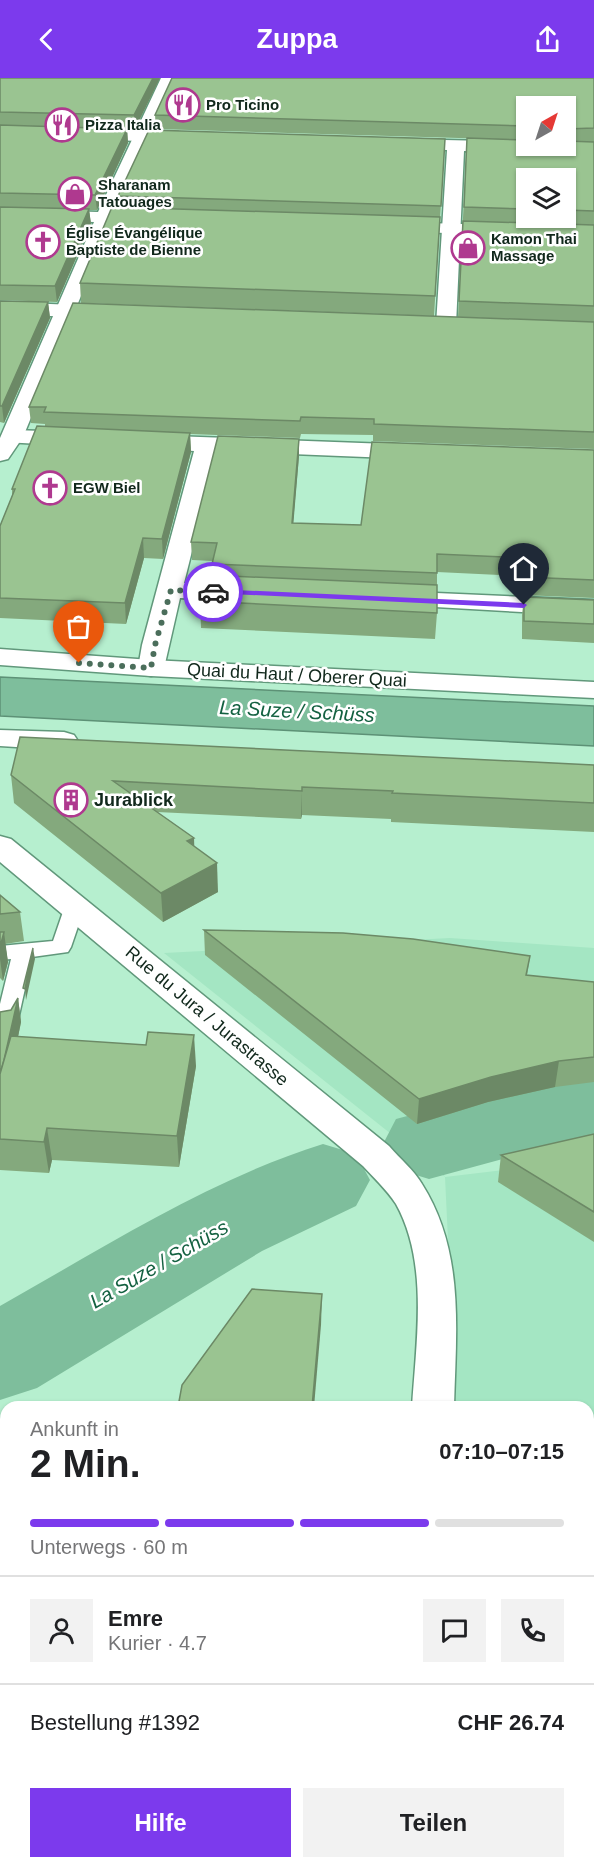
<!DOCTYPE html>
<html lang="de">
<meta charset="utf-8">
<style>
body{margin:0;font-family:Arial,sans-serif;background:#f2f2f2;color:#202124;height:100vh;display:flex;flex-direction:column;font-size:22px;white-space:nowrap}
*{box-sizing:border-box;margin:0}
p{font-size:20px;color:#757577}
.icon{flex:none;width:33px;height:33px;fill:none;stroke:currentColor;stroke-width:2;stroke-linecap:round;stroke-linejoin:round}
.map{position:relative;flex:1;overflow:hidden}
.sheet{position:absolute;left:0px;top:1323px;width:594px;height:468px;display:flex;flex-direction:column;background:#fff;border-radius:18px 18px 0 0;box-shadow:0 2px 4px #0004}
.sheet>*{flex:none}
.needle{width:39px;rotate:39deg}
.tools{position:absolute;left:516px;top:18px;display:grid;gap:12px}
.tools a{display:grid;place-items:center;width:60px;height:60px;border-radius:0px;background:#fff;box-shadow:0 2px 4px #0004;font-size:30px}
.pin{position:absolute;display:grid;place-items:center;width:51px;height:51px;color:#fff;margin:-62px -26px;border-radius:50% 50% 50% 0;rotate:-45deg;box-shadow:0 0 6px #0007}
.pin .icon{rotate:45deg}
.courier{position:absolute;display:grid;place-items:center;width:60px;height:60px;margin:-30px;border:4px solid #7c3aed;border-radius:50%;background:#fff;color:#222;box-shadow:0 2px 8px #0007}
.head em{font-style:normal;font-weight:700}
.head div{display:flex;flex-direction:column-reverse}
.head{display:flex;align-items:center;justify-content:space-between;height:102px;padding:0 30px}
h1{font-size:39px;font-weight:700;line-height:45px}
.bar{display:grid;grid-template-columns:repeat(4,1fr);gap:9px 6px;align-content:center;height:72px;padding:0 30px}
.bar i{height:8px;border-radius:4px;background:#e0e0e0}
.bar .on{background:#7c3aed}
.bar p{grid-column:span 4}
.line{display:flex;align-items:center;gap:15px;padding:0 30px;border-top:2px solid #e0e0e0}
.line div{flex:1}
.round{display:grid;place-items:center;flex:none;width:63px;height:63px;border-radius:0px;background:#f2f2f2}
.action{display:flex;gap:12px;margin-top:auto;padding:12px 30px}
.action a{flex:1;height:69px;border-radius:0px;background:#7c3aed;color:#fff;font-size:24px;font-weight:700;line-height:69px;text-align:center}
.action a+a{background:#f2f2f2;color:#202124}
header{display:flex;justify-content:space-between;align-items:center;height:78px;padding:0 30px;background:#7c3aed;color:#fff;font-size:27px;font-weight:700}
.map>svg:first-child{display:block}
</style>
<header><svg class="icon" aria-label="back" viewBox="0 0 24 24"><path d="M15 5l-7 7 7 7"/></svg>Zuppa<svg class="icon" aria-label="share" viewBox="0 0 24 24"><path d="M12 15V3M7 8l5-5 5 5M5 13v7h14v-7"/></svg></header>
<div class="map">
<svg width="594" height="1791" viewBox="0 0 594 1791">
<rect width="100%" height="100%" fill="#b6efcf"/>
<path fill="#a4e6c3" d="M450 860 594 870V1004L555 1009 488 1024 417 1046 445 1099 594 1081V1791H479V1785H588V1329H456L445 1099 164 875Z"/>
<path fill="#7ebe9c" stroke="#5d9176" stroke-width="1.5" d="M0 599 594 628V668L0 638Z"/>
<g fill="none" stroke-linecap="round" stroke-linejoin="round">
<g fill="#7ebe9c" fill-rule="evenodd">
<path d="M594 994V1060L539 1071 429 1101 396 1091 383 1066 396 1041 539 1003Z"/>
<path d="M323 1066 356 1076 370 1102 356 1128 262 1173 37 1310 0 1322V1228C105 1169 208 1102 323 1066Z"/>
</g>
<defs>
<path id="service" d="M75 821 82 823 85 828 71 869 68 874 32 879 16 951 13 956 0 957V926L11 881 0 882V868L53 863 65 828 68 823Z"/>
<g id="minor">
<path d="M0 49 178 54 186 59 178 64 0 59Z"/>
<path d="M401 61 526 64V68L594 66V76L464 73 456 247 453 251H439L436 247 447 72 395 70 393 66Z"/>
<path d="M0 224 100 228 107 230 110 234 107 238 100 240 0 236Z"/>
<path d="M12 352 76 354 84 356 87 361 84 366 76 368 4 364 1 359 4 354Z"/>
<path d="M145 357 415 367 423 369 426 374 423 379 415 381 217 373 184 505 247 507 256 510 260 515 256 520 247 523 180 520 164 590 161 596 151 598 141 596 138 590 142 567 194 373 137 369 134 364 137 359Z"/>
<path d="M391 513 594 522V538L382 526 378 521 382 516Z"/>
<path d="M0 652 64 654 74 657 78 663 74 669 64 672 0 668Z"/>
</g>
<g id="tertiary">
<path d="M161 0H177L116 134 157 137 160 141 157 145 151 146 111 145 23 359 8 381 0 383V360L94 144 0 141V131L98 134Z"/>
<path d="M395 144 594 150V160L389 153 386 149 389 145Z"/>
<path d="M0 571 151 582 594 604V620L151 598 0 587Z"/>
<path d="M0 758 11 761 389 1068C400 1081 414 1092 422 1106 465 1174 456 1252 454 1329H412C416 1264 429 1185 396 1126 387 1112 374 1100 363 1088L0 784Z"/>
<rect x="394" y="1785" width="50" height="6"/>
</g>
</defs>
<use href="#service" stroke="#61987b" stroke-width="3"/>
<use href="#minor" stroke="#61987b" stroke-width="3"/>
<use href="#tertiary" stroke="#61987b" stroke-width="3"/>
<use href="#service" fill="#fff" fill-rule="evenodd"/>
<use href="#minor" fill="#fff" fill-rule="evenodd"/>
<use href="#tertiary" fill="#fff" fill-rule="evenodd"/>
</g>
<g fill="#84a97d" fill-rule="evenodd">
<path d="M0 0H160L135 51 0 47Z"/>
<path d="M594 0V244L458 239 467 60 526 62 156 51 155 37ZM526 28H566V68H526ZM526 100H566V140H526Z"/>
<path d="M0 47 127 51 128 65 97 132H89L91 146 57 224 0 222Z"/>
<path d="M445 61 434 238 81 225 80 205 119 129 118 118Z"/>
<path d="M0 223 48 224 50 240 4 345 0 344Z"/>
<path d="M594 244V371L373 363V357L301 356 300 360 190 356 191 374 163 481 144 480 126 546 0 540V448L12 418V411L45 349V346L31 345 29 329Z"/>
<path d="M299 361V378L293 445 361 447 594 372V520L522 517V498L437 494V535L435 561 201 550 200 523 212 497 213 483 192 482 191 464Z"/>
<path d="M524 519 594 522V565L522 561V537Z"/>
<path d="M594 687V754L391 744V741L302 737 301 741 157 734 194 760V768L218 814 163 844 14 725 11 697Z"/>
<path d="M0 817 20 834 24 863 5 866 8 884 3 903 0 900Z"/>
<path d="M204 852 530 878 527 898 594 904V1004L555 1009 488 1024 417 1046 205 877Z"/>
<path d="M18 920 21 944 18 959 196 988 179 1089 52 1082 49 1095 0 1092V934L11 932Z"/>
<path d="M594 1056V1164L498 1104 501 1077Z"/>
<path d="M0 1599 6 1600V1770H0Z"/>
</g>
<g fill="#6c8966">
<path d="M153 0H160L135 51 134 37Z"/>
<path d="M127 51 128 65 97 132 95 117Z"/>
<path d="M89 131 91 146 57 224 55 208Z"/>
<path d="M48 224 50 240 4 345 2 328Z"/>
<path d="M190 355 191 374 163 481 162 461Z"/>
<path d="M299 361V378L292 462V445Z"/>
<path d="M143 460 144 480 126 546 125 525Z"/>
<path d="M302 709V737L301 741 302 713Z"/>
<path d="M194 760 195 789 187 763Z"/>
<path d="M217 785 218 814 163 844 161 815Z"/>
<path d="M4 854 8 884 3 903 0 881V869Z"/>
<path d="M33 870 35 881 26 922 25 911Z"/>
<path d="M18 920 21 944 5 1022 1 997Z"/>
<path d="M194 957 196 988 179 1089 177 1058Z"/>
<path d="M559 983 555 1009 488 1024 417 1046 419 1021 491 999Z"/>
<path d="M47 1050 52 1082 49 1095 44 1064Z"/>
<path d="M322 1216 321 1247 314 1329H312Z"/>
</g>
<g fill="#9ac491" stroke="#6c8966" stroke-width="1.5">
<path d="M0 0H153L134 37 0 34Z"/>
<path d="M172 0H594V50L566 51V28H526V48L155 37Z"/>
<path d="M0 47 127 51 95 117 0 115Z"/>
<path d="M149 52 445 61 441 128 118 118Z"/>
<path d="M467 60 526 62V68H566V63L594 64V133L566 132V100H526V131L464 129Z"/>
<path d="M0 129 89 131 55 208 0 207Z"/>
<path d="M112 129 440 139 435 218 80 205Z"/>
<path d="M463 143 594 147V228L459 223Z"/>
<path d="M0 223 48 224 2 328H0Z"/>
<path d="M73 225 594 244V354L374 346V341L301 339 300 343 44 334 46 329H29Z"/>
<path d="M37 348 190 355 162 461 143 460 125 525 0 520V448L15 411H12Z"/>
<path d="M218 358 299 361 292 445 361 447 372 364 594 372V502L524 499V480L437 476V495L212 486 217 465 191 464Z"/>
<path d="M207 497 437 507V535L200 523Z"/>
<path d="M524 519 594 522V546L524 543Z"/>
<path d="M20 659 594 687V725L392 715 393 713 302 709V713L113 703 194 760 187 763 217 785 161 815 11 697Z"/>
<path d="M0 817 20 834 0 836Z"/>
<path d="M204 852 343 855 413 861 530 878 526 897 594 904V979L559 983 491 999 419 1021Z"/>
<path d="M0 854H4L0 869Z"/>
<path d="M33 870 25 911 23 910Z"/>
<path d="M18 920 4 982 0 996V934L11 932Z"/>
<path d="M148 954 194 957 177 1058 47 1050 44 1064 0 1061V996L11 958 146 967Z"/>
<path d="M594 1056V1134L501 1077Z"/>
<path d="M252 1211 322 1216 312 1329H178L182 1307Z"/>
<path d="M0 1599 6 1600V1745H0Z"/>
</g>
<path fill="#7c3aed" d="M213 511 524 525 527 527 524 530 210 515V512Z"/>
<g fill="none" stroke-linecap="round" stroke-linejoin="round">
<path stroke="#4b6e5b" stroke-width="6" stroke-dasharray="0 10.8" d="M79 585 151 590 155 567 171 512 213 514"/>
</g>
<defs>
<symbol id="restaurant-ring" viewBox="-11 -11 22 22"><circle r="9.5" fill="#fff" stroke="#af398f" stroke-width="1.5"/><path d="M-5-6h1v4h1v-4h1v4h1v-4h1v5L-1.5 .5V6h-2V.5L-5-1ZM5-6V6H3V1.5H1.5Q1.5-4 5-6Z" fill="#af398f"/></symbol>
<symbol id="shop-ring" viewBox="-11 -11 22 22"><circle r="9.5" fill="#fff" stroke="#af398f" stroke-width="1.5"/><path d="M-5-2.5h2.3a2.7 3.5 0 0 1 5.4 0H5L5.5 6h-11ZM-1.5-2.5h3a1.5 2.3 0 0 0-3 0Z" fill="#af398f"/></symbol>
<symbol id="church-ring" viewBox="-11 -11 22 22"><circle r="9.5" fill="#fff" stroke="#af398f" stroke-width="1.5"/><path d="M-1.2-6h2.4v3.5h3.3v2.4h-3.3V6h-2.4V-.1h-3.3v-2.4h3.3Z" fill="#af398f"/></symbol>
<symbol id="building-ring" viewBox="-11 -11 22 22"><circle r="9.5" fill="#fff" stroke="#af398f" stroke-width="1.5"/><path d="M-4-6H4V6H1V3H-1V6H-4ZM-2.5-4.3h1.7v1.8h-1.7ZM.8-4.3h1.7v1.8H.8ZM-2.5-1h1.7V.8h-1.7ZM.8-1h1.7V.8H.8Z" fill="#af398f"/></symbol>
</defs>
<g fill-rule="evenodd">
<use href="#restaurant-ring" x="164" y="8" width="38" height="38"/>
<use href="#restaurant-ring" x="43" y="28" width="38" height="38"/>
<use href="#shop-ring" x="56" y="97" width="38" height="38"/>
<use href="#church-ring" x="24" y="145" width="38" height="38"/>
<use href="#shop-ring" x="449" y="151" width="38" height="38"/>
<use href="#church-ring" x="31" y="391" width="38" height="38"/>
<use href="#building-ring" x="52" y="703" width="38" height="38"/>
</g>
<g text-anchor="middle" stroke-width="5" stroke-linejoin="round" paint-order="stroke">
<g font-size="15" font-weight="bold" fill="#11281c" stroke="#fff" text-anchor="start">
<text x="206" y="32">Pro Ticino</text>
<text x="85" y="52">Pizza Italia</text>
<text x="98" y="112">Sharanam<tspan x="98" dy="17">Tatouages</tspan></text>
<text x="66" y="160">Église Évangélique<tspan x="66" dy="17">Baptiste de Bienne</tspan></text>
<text x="491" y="166">Kamon Thai<tspan x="491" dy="17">Massage</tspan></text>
<text x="73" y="415">EGW Biel</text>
</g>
<g font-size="18" fill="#11281c" stroke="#fff">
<text transform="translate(297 597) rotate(3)" y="6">Quai du Haut / Oberer Quai</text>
<text transform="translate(207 938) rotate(40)" y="6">Rue du Jura / Jurastrasse</text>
</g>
<g font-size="18" font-weight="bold" fill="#11281c" stroke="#fff" text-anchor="start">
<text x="94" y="728">Jurablick</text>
</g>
<g font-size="20" font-style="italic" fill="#146141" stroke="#fff">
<text transform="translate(297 633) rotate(3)" y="7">La Suze / Schüss</text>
<text transform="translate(159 1186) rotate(-30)" y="7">La Suze / Schüss</text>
</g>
</g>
</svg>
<div class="tools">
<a><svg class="needle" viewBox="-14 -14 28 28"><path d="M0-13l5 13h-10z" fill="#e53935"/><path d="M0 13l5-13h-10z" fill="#757577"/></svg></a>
<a><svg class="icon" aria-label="layers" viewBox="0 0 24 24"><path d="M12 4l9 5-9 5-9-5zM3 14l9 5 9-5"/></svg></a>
</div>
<div class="pin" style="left:79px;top:585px;background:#ea580c"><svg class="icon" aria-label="bag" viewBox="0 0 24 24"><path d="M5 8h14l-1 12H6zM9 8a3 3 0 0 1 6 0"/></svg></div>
<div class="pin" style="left:524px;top:527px;background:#1f2937"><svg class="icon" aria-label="home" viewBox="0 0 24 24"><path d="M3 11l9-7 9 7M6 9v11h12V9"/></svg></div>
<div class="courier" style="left:213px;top:514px"><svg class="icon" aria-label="car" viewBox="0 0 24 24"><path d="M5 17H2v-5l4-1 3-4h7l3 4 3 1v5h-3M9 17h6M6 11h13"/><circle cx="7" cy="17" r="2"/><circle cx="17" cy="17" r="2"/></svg></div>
<section class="sheet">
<div class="head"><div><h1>2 Min.</h1><p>Ankunft in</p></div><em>07:10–07:15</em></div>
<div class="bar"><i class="on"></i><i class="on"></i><i class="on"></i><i></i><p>Unterwegs · 60 m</p></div>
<div class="line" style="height:108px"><a class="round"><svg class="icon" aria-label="person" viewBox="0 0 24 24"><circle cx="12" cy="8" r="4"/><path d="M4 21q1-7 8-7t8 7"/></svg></a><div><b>Emre</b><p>Kurier · 4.7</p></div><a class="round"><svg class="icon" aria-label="chat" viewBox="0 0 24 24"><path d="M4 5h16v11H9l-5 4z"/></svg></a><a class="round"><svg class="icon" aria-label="phone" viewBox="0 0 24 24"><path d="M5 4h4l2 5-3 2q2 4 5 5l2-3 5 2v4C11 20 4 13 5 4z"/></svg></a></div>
<div class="line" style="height:78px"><div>Bestellung #1392</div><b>CHF 26.74</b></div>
<div class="action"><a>Hilfe</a><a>Teilen</a></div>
</section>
</div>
